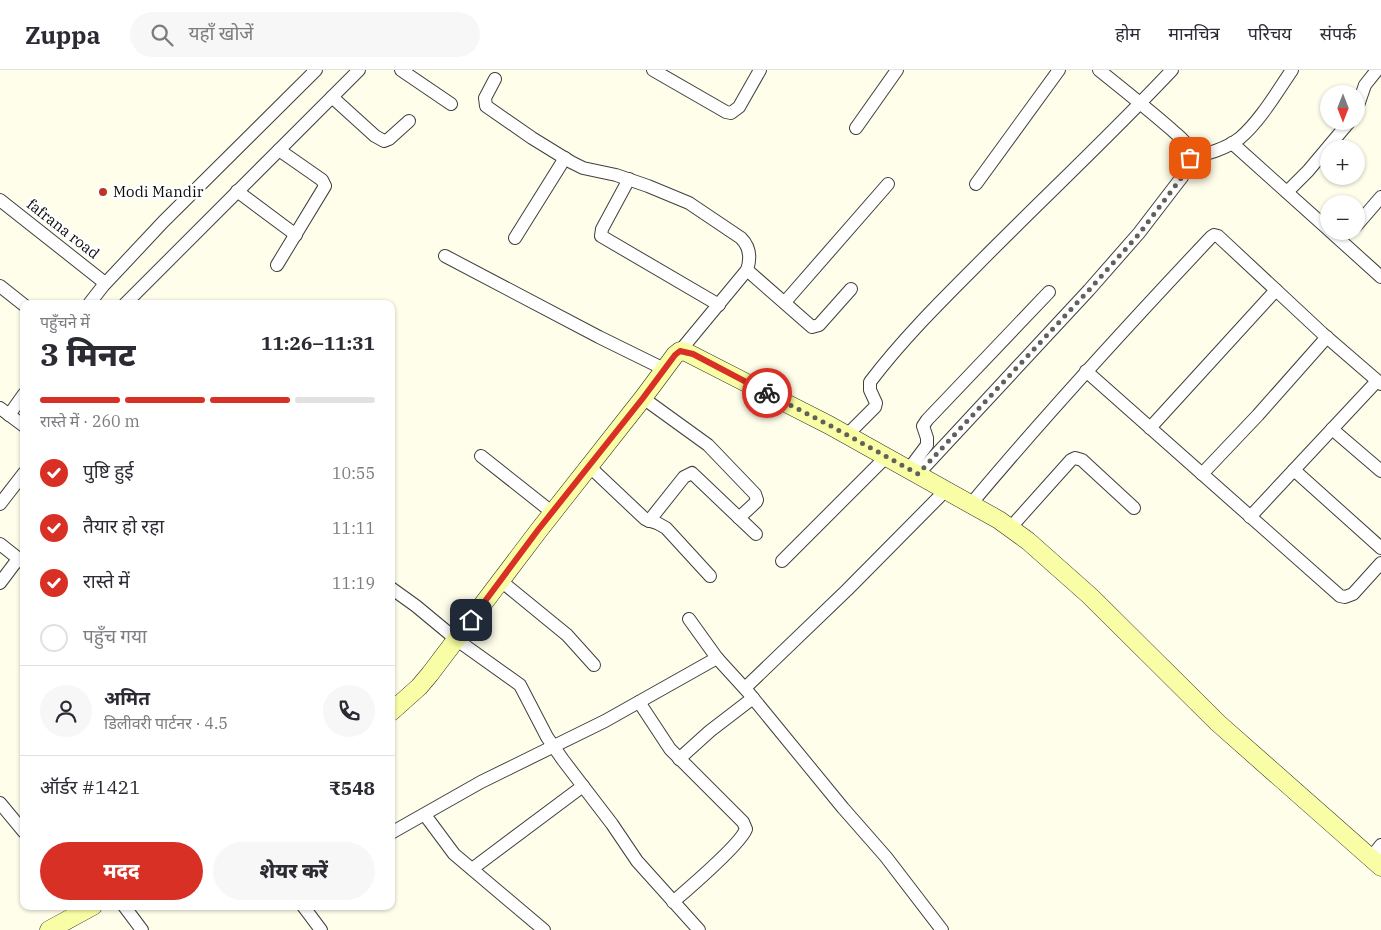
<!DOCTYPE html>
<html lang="hi">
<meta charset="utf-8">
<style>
body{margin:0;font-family:"IBM Plex Serif","Noto Sans Devanagari",serif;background:#f7f7f7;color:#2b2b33;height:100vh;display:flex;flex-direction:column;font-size:19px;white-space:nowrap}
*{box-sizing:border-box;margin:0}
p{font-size:16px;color:#7c7c81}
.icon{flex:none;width:28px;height:28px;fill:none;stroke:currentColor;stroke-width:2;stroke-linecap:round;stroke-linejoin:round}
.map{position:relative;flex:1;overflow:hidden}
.details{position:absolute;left:20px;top:230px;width:375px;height:610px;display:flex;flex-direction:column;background:#fff;border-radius:10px;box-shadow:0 1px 4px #0004}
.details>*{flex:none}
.needle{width:32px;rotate:180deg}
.controls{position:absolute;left:1320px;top:15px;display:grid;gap:10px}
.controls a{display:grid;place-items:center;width:45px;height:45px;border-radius:50%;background:#fff;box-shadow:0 1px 4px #0004;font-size:25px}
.pin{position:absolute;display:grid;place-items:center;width:42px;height:42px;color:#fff;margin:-21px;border-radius:10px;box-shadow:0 2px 8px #0006}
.courier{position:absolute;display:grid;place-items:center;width:50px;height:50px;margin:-25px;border:4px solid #d93025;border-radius:50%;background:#fff;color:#222;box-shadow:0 1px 6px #0007}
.head em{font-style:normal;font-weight:800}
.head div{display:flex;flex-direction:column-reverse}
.head{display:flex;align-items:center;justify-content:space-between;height:85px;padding:0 20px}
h1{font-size:32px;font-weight:800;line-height:38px}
.bar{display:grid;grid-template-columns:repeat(4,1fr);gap:8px 5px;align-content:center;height:60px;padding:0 20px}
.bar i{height:6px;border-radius:4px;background:#e1e1e2}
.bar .current{background:#d93025}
.bar p{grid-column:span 4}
.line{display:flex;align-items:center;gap:12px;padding:0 20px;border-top:1px solid #e1e1e2}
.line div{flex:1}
.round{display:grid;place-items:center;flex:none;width:52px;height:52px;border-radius:26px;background:#f7f7f7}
ol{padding:0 20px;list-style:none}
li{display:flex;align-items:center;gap:15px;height:55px}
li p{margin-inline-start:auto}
li .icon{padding:5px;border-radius:50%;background:#d93025;color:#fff;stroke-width:4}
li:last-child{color:#7c7c81}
li i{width:28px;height:28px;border:2px solid #e1e1e2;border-radius:50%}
.cta{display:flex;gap:10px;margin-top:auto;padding:10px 20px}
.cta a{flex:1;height:58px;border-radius:30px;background:#d93025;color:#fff;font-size:20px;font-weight:800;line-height:58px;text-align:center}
.cta a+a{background:#f7f7f7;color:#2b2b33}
header{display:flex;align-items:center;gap:30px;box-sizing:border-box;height:70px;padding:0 25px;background:#fff;border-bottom:1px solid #e1e1e2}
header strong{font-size:24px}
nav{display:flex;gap:28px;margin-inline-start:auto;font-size:18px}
.search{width:350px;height:45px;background:#f7f7f7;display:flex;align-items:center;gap:12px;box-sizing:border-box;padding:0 18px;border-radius:28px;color:#7c7c81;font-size:19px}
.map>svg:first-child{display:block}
</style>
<header>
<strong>Zuppa</strong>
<div class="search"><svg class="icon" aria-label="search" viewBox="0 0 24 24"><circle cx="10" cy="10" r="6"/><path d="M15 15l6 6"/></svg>यहाँ खोजें</div>
<nav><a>होम</a><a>मानचित्र</a><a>परिचय</a><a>संपर्क</a></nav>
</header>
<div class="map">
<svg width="1381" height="860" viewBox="0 0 1381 860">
<rect width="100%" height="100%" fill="#fffeeb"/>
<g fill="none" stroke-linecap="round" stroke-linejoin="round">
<defs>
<g id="street">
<path d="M401 0 451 34"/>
<path d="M653 0 726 42 731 43 739 37 760 0"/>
<path d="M495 9 485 28 486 36 532 68 571 92 583 98 616 105 648 116 689 133 741 168C750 177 751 188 747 200L680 281"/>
<path d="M332 27 375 66 384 71 389 69 409 51"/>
<path d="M1356 41 1365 15 1377 0"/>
<path d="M856 58 897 0"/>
<path d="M1232 73 1329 160"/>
<path d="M1190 88C1207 84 1226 79 1240 68 1260 51 1277 22 1292 0"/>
<path d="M629 109 602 159 601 166 719 235"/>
<path d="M976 114 1059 0"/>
<path d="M237 121 296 165"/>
<path d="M1287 122 1308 101 1350 51"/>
<path d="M0 130 105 213"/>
<path d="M1356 156 1381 127"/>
<path d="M1330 161 1381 207"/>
<path d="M515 168 565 88"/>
<path d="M445 186 599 267 664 299"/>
<path d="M277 195 325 116 322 110 279 80"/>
<path d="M747 200 812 257 819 255 851 219"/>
<path d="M0 216 24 235"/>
<path d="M785 232 888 114"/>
<path d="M89 234 103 216 163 152 316 0"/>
<path d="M125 234 359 0"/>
<path d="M1086 301 1340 526 1345 527 1353 524 1381 493"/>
<path d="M643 328 708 375 755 424 757 430 756 432 739 448"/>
<path d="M0 338 24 356"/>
<path d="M9 345 24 324"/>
<path d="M1150 358 1276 220"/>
<path d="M1332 359 1381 401"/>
<path d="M847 365 875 337 876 333 870 320V312C901 271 938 234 975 197 1040 131 1108 68 1172 0"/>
<path d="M481 386 553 443"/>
<path d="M590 397 645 449 657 453 666 458 710 506"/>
<path d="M909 399 927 375V368L923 356 927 350 1049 222"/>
<path d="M1294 400 1381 478"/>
<path d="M918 404 1089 220 1139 163 1182 107C1186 98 1193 86 1188 77 1185 70 1177 65 1172 60 1148 39 1124 20 1099 0"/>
<path d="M1202 404 1258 345 1327 267"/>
<path d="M0 434 24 403"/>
<path d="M971 434C1048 342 1129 254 1211 167L1214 165 1218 166 1322 263 1381 314"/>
<path d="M1250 447 1377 311"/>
<path d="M649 451 684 407 692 403 756 464"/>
<path d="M1011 457 1071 390 1075 388 1082 390 1134 438"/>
<path d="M0 474 24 493"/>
<path d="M782 491 886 387"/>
<path d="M501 511 567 565 594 595"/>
<path d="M0 513 18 489"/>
<path d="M391 518 416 536 457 570 520 615 547 667 563 690 612 754 637 791 699 860"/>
<path d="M689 549 717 588 748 622 843 738 886 787 942 860"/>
<path d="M745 618 847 520 946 420"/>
<path d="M639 632 670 679 743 752 746 759C741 774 688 819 673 832"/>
<path d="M679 689 710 661 753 628"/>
<path d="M0 733 24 762"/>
<path d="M425 745 454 784 544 860"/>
<path d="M391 763 481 712 605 651 717 588"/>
<path d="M1370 789 1381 775"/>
<path d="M472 799 583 716"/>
<path d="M124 836 142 860"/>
<path d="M303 836 321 860"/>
</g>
<g id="secondary">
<path d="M391 642 419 617 430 604 539 460 643 328 675 285 680 281 686 282 829 355 999 450 1028 471 1090 526 1218 653 1381 797"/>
<path d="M49 860 93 836"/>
</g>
</defs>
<use href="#street" stroke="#3f3f3f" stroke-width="14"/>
<use href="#secondary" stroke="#2e2e2e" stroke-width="19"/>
<use href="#street" stroke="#fff" stroke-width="12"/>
<use href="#secondary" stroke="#f9fea6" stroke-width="18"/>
</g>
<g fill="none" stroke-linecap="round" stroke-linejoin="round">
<path stroke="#61615a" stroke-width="5" stroke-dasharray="0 9" d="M767 323 829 355 918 404 1089 220 1139 164 1182 107 1190 88"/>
<path stroke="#d93025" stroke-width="6" d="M471 550 538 460 643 328 675 285 680 281 693 284 767 323"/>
</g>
<circle fill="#ba3725" stroke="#fff" stroke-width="2" cx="103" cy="122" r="5"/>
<g text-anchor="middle" stroke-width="5" stroke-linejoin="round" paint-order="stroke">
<g font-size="15" fill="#0c0c0c" stroke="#fff" text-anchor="start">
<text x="113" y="127">Modi Mandir</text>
</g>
<g font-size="15" fill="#0c0c0c" stroke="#fff">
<text transform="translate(63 159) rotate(38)" y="5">fafrana road</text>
</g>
</g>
</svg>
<div class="controls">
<a><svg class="needle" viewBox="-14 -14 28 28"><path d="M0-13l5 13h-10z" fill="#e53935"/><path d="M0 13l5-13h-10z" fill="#7c7c81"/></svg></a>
<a>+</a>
<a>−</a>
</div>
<div class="pin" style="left:1190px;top:88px;background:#ea580c"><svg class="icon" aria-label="bag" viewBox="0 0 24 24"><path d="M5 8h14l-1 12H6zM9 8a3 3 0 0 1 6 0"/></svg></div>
<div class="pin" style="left:471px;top:550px;background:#1f2937"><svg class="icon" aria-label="home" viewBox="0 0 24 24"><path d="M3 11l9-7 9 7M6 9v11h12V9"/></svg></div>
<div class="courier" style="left:767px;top:323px"><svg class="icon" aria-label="bike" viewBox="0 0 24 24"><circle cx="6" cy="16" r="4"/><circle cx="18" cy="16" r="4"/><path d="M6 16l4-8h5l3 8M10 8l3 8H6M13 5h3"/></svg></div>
<section class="details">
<div class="head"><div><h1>3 मिनट</h1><p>पहुँचने में</p></div><em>11:26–11:31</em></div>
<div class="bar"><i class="current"></i><i class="current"></i><i class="current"></i><i></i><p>रास्ते में · 260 m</p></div>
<ol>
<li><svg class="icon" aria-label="check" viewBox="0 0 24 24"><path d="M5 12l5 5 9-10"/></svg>पुष्टि हुई<p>10:55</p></li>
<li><svg class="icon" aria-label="check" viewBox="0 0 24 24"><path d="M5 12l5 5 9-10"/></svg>तैयार हो रहा<p>11:11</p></li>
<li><svg class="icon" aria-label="check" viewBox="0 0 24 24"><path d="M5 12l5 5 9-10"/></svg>रास्ते में<p>11:19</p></li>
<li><i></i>पहुँच गया</li>
</ol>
<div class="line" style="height:90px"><a class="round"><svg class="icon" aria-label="person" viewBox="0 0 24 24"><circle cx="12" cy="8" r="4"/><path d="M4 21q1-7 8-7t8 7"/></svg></a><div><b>अमित</b><p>डिलीवरी पार्टनर · 4.5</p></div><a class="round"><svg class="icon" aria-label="phone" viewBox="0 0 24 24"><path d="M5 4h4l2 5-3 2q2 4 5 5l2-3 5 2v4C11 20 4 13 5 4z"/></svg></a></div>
<div class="line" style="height:65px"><div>ऑर्डर #1421</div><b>₹548</b></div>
<div class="cta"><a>मदद</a><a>शेयर करें</a></div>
</section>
</div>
